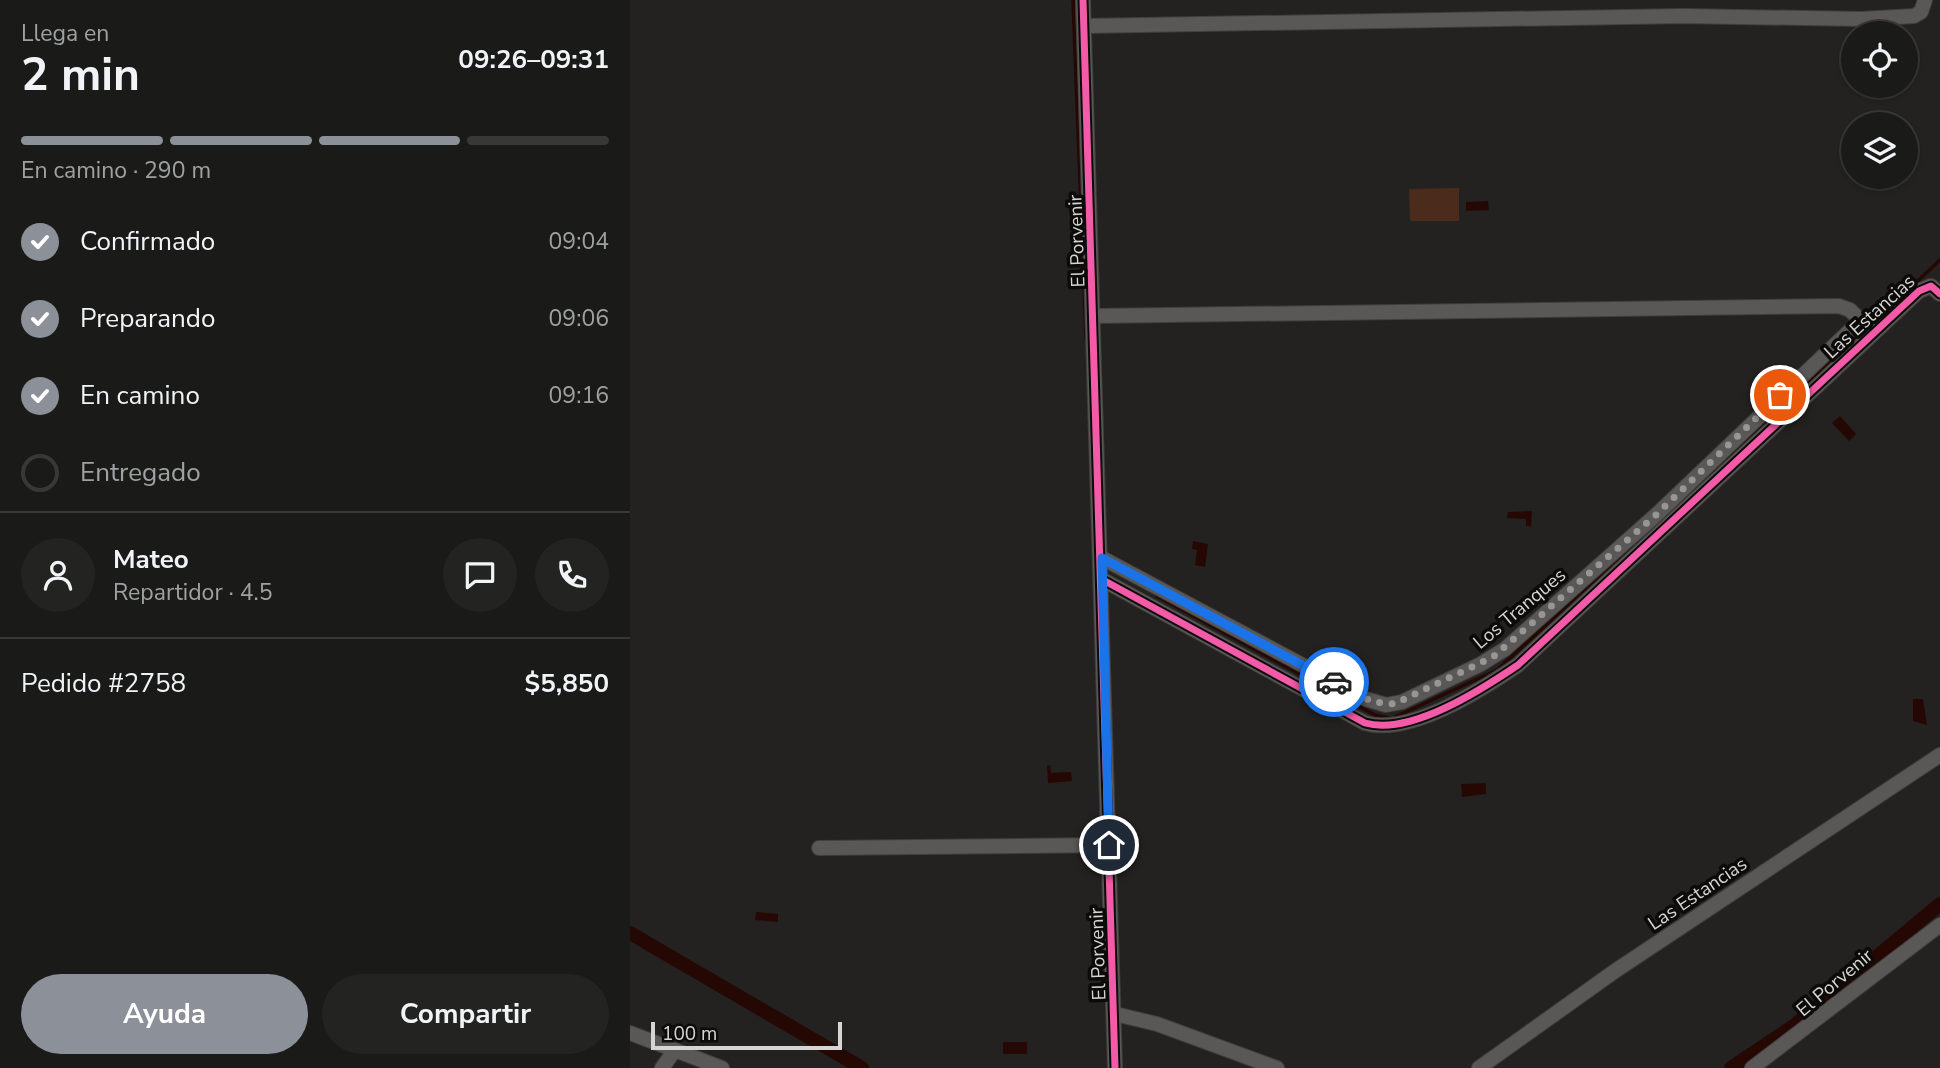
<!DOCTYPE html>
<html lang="es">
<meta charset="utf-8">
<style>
body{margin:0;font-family:"Nunito Sans",sans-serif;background:#232322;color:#f1f3f6;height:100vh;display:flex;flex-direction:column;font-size:26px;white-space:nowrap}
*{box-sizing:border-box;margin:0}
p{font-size:23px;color:#9fa1a2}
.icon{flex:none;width:38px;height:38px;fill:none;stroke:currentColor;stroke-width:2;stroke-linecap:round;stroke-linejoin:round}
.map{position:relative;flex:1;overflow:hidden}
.side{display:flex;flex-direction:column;background:#1a1a19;width:630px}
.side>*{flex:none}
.buttons{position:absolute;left:1211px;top:21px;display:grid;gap:14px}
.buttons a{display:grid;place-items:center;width:77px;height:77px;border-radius:50%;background:#1a1a19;box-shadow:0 2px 5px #0004,0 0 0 2px #383838;font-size:35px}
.scale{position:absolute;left:21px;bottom:18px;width:191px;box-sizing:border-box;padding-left:7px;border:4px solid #d7d5d4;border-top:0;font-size:19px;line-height:24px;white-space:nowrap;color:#d7d5d4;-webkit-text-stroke:5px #0c0b0a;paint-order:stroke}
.pin{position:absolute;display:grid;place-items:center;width:60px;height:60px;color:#fff;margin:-30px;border:4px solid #fff;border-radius:50%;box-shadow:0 2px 7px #0007}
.courier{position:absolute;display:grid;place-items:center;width:70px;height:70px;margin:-35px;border:5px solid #1a73e8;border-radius:50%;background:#fff;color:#222;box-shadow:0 2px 9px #0007}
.summary em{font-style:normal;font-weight:700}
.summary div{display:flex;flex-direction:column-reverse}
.summary{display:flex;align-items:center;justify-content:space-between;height:119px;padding:0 21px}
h1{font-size:46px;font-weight:700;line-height:52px}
.bar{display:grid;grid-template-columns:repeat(4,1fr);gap:10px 7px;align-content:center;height:84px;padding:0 21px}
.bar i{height:9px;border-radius:5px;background:#383838}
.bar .on{background:#8c9099}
.bar p{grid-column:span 4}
.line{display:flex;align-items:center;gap:18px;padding:0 21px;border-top:2px solid #383838}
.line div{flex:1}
.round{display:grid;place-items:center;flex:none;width:74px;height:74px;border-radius:37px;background:#232322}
ol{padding:0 21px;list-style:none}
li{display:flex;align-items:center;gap:21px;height:77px}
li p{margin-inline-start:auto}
li .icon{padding:7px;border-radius:50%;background:#8c9099;color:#fff;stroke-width:4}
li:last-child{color:#9fa1a2}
li i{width:38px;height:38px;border:4px solid #383838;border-radius:50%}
.primary-button{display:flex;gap:14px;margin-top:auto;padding:14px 21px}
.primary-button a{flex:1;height:80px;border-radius:42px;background:#8c9099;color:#fff;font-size:28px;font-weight:700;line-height:80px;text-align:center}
.primary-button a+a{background:#232322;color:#f1f3f6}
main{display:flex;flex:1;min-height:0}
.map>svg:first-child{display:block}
</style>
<main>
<section class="side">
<div class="summary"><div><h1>2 min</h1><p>Llega en</p></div><em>09:26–09:31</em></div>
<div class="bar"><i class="on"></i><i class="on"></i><i class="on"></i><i></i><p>En camino · 290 m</p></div>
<ol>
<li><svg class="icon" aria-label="check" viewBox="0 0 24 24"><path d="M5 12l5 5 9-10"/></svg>Confirmado<p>09:04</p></li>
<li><svg class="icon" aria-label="check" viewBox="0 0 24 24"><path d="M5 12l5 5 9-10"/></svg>Preparando<p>09:06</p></li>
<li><svg class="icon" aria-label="check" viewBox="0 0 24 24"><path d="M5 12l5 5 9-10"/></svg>En camino<p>09:16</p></li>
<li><i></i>Entregado</li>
</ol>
<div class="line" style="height:126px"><a class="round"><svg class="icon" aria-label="person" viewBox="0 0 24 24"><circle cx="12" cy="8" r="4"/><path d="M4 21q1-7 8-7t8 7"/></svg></a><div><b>Mateo</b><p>Repartidor · 4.5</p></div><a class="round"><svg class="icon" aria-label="chat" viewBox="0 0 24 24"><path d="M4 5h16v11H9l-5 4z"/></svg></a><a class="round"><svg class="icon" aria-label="phone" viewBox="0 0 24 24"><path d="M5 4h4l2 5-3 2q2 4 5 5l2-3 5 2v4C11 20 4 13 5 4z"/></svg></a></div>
<div class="line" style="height:91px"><div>Pedido #2758</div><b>$5,850</b></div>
<div class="primary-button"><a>Ayuda</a><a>Compartir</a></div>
</section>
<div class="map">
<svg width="1310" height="1068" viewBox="0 0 1310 1068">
<rect width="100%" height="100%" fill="#232221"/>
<path fill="#4a2b1c" d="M829 188V221H780L779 189Z"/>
<g fill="#250803">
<path d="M858 201 859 210 836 211V202Z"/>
<path d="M1210 416 1226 434 1219 441 1202 423Z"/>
<path d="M902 511 901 526H896V519L877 518 878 512Z"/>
<path d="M563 541 578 544 575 567 565 565 567 550 562 549Z"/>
<path d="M1283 699H1293L1297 725 1283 721Z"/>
<path d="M420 765 421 773 441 772 442 781 418 783 417 766Z"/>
<path d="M856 783V794L832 797 831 784Z"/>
<path d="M126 912 148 914V922L125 920Z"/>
<rect x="373" y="1042" width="24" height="12"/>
</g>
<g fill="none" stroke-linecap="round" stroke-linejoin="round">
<g stroke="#250803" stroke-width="3.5">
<path d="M443 0 456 338"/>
<path d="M1240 326 1310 260"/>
<path d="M527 596 745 715 758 718"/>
<path d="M765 717 867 670 1234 331"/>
</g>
<g stroke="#250803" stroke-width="14">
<path d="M0 933 232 1068"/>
<path d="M1101 1068 1165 1025 1310 904"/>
</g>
<defs>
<g id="street">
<path d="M453 0 485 1068"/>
<path d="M454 26 1053 16 1231 19 1284 16 1291 12 1295 0"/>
<path d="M465 316 1209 306 1220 310 1236 326"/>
<path d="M472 558 736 699 756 705 772 702 851 664 875 649 1026 515 1231 320"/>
<path d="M473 580 735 723C780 736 851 690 888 665L1289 291 1301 286 1310 294"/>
<path d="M189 848 479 845"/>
<path d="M485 1014 527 1024 647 1068"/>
<path d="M0 1033 92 1068"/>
<path d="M32 1068 45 1050"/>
<path d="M849 1068 985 971 1310 755"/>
<path d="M1122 1068 1310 925"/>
</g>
</defs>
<use href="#street" stroke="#403f3e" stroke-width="16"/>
<use href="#street" stroke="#595857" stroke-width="14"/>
<defs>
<g id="cycleway">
<path d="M453 0 485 1068"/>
<path d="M473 580 735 723C780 736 851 690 888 665L1289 291 1301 286 1310 294"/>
</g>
</defs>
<use href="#cycleway" stroke="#0c0b0a" stroke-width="11"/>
<use href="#cycleway" stroke="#f35aa7" stroke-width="7"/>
</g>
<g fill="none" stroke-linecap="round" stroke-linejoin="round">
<path stroke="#989695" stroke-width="7" stroke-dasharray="0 12.6" d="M704 682 743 702 764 704 863 657 1026 515 1150 395"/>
<path stroke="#1a73e8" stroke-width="9" d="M479 845 472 558 704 682"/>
</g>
<g text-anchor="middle" stroke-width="7" stroke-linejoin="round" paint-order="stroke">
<g font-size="19" fill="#d7d5d4" stroke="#0c0b0a">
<text transform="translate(446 241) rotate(-92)" y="7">El Porvenir</text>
<text transform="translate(1239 316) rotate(-42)" y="7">Las Estancias</text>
<text transform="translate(889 608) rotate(-40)" y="7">Los Tranques</text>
<text transform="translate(1067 893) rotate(-34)" y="7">Las Estancias</text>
<text transform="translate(467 954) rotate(-92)" y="7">El Porvenir</text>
<text transform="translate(1204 982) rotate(-40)" y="7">El Porvenir</text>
</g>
</g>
</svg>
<div class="buttons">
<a><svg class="icon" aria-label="locate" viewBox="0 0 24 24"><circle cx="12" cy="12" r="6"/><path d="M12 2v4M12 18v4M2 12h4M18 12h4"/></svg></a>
<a><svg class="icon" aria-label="layers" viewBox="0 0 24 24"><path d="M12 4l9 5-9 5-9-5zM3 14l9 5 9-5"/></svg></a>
</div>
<div class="scale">100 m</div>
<div class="pin" style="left:1150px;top:395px;background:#ea580c"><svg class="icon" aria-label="bag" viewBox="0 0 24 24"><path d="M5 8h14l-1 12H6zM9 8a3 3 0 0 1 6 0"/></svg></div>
<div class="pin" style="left:479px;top:845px;background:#1f2937"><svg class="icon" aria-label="home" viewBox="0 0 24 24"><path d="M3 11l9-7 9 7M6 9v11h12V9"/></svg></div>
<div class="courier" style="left:704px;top:682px"><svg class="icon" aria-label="car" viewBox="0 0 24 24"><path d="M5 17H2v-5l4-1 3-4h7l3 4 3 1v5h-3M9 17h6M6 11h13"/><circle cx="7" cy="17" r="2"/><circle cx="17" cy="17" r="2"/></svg></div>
</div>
</main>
